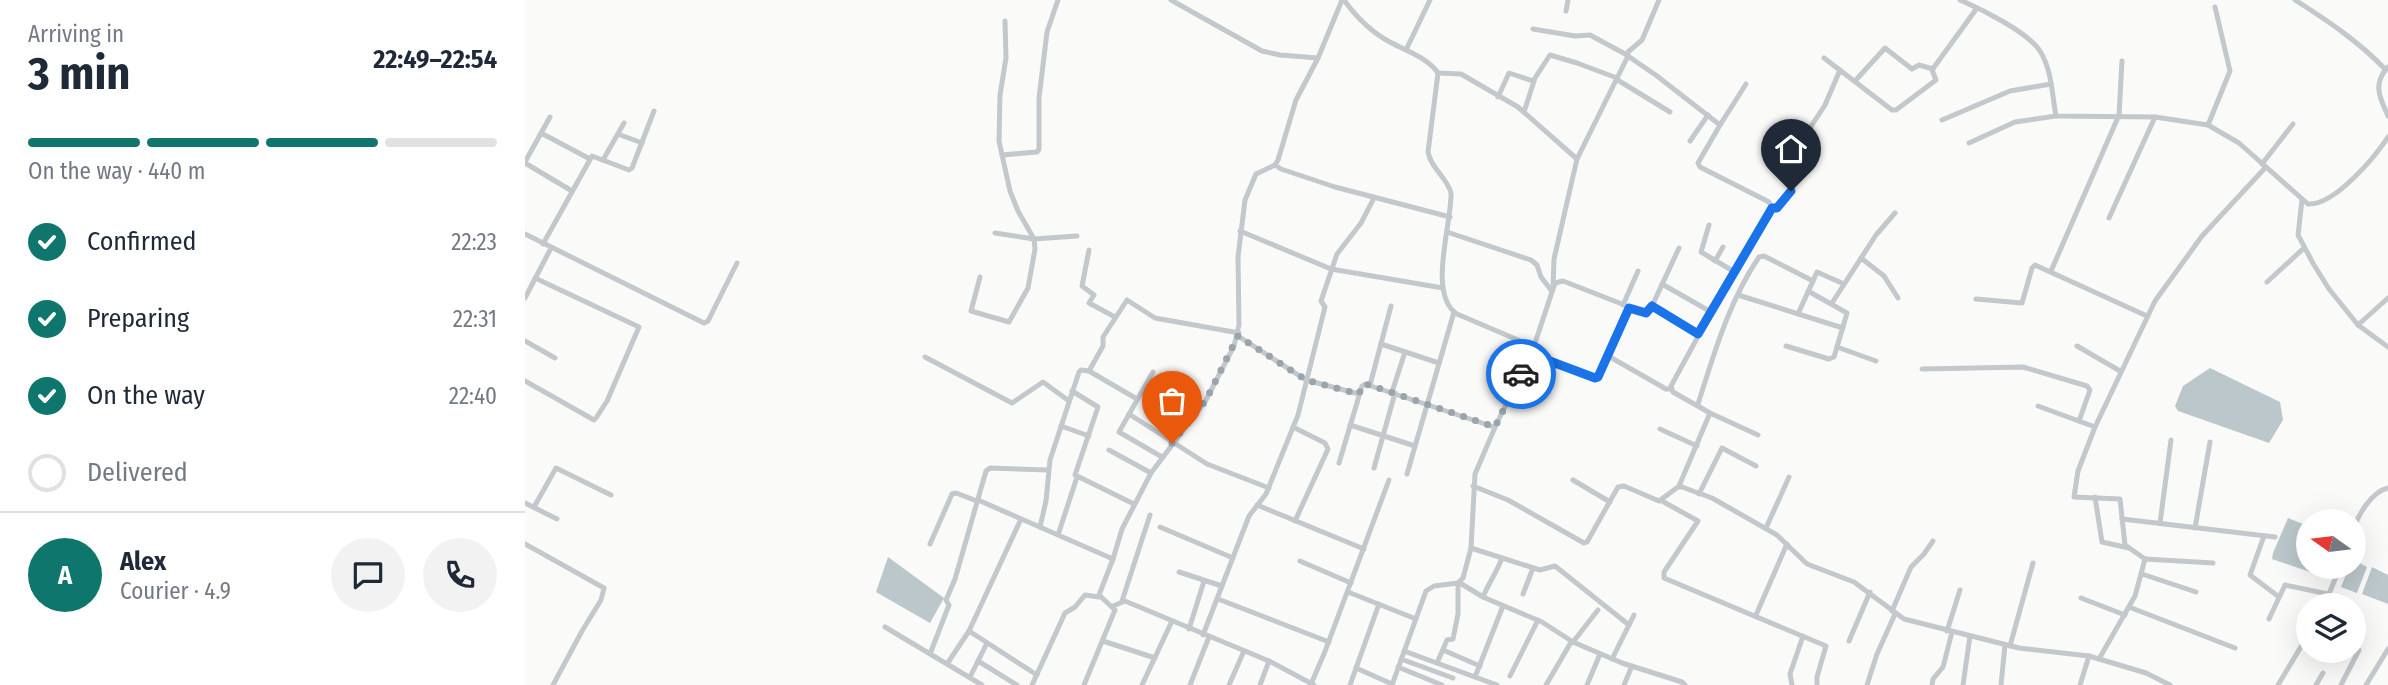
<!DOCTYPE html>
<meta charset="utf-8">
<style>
body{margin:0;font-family:"Fira Sans Condensed",sans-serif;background:#f2f2f3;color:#1f2937;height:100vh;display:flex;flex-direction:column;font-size:26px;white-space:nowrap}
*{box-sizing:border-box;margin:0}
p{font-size:23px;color:#747a83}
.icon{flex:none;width:38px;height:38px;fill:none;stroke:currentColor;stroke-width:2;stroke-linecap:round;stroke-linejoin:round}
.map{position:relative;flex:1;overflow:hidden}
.drawer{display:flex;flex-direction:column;background:#fff;width:525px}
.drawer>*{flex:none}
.needle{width:46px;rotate:284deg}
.fabs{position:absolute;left:1771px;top:509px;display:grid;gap:14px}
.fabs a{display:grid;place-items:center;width:70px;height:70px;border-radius:50%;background:#fff;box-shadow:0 7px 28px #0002;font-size:35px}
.pin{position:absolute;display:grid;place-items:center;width:60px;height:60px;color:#fff;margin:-72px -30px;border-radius:50% 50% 50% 0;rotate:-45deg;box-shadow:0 0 7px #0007}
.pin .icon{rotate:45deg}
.courier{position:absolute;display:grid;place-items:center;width:70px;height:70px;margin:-35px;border:5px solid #1a73e8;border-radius:50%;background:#fff;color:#222;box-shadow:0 2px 9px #0007}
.head em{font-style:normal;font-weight:700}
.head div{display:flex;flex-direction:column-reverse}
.head{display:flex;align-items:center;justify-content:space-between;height:119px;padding:0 28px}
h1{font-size:46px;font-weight:700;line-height:52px}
.bar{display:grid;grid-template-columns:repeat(4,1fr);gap:10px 7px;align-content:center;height:84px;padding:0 28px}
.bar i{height:9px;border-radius:5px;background:#e0e1e3}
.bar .on{background:#0f766e}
.bar p{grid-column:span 4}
.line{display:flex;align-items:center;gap:18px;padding:0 28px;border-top:2px solid #e0e1e3}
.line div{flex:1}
.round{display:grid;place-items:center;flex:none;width:74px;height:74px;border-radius:37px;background:#f2f2f3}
ol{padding:0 28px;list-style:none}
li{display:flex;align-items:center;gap:21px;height:77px}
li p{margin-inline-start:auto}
li .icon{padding:7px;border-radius:50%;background:#0f766e;color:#fff;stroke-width:4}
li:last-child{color:#747a83}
li i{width:38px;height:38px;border:4px solid #e0e1e3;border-radius:50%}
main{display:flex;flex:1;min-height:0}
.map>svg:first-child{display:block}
</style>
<main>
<section class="drawer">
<div class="head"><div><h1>3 min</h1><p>Arriving in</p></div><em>22:49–22:54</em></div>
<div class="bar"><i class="on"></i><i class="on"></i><i class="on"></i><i></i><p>On the way · 440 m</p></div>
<ol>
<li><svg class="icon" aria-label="check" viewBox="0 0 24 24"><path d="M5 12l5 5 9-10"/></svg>Confirmed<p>22:23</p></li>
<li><svg class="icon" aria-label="check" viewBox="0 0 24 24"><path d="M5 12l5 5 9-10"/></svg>Preparing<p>22:31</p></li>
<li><svg class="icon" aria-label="check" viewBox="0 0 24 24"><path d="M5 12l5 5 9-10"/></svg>On the way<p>22:40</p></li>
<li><i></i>Delivered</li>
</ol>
<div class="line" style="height:126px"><b class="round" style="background:#0f766e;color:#fff">A</b><div><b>Alex</b><p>Courier · 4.9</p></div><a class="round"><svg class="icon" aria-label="chat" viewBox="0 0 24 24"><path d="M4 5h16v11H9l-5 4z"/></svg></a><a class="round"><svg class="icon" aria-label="phone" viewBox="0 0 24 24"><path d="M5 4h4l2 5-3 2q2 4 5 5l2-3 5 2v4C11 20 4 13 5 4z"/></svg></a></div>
</section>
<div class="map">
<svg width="1863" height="685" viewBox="0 0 1863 685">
<rect width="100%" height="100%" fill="#fafaf8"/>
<g fill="#bbc7cb">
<path d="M1685 368 1755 402 1758 420 1744 443 1653 411 1650 406 1658 386Z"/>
<path d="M1763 518 1783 526V567H1804L1800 577 1747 559 1748 553Z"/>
<path d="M363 557 419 598 405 623 351 592Z"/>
<path d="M1829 560 1842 567 1832 593 1816 587 1824 567H1829Z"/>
<path d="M1847 567 1863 575V604L1837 594Z"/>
</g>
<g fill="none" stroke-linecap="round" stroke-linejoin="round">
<g stroke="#c3c8cc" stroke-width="5">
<path d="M646 0 737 51 755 55 793 58"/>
<path d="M819 0C832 18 846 32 865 42 881 51 903 58 913 73L903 152C906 169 922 177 926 193 927 224 902 294 932 314L993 340 1008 349 971 425 950 474 946 548 938 578 933 583 909 586 901 591 867 685"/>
<path d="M1134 0 1117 40 1103 52V56L1132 76 1195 125 1173 163 1175 167 1244 202 1247 208 1212 265 1146 386 1148 392 1185 413 1154 486"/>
<path d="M1435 0C1456 9 1503 32 1515 51 1527 70 1527 95 1531 116L1630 117 1683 125 1714 143 1783 204C1809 206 1850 157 1863 137"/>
<path d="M1770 0C1803 21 1833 41 1860 69"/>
<path d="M1041 11 1043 0"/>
<path d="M1008 29 1050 36 1065 35 1102 55"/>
<path d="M881 50 905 0"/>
<path d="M1299 58 1367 110H1371L1411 80 1407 70 1452 8"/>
<path d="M1863 67C1847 84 1855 98 1863 116"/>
<path d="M913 73 936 74 993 107 1052 159"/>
<path d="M1091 79 1145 112"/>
<path d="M1330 81 1360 48 1387 69 1394 65 1408 69"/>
<path d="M973 97 984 73 1008 81"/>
<path d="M999 112 1010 78 1025 55 1052 63 1092 78"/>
<path d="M1417 120 1485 91 1526 84"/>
<path d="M1195 125 1221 84"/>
<path d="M1683 125 1705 71 1690 7"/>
<path d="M1283 131 1300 105 1315 70"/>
<path d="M16 133 65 159"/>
<path d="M93 134 117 143"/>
<path d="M1165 141 1183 115"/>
<path d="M1444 143 1490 122 1531 116"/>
<path d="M477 155 512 152 514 149V98L522 32 533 0"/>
<path d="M78 160 99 123"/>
<path d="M0 162 25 117"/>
<path d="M0 163 47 191"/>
<path d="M1737 164 1768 124"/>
<path d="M750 165 756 169 810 187 925 217"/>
<path d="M1777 200 1773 235 1789 265 1804 289 1833 325 1863 347"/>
<path d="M1247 208H1252L1266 191"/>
<path d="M1584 218 1630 117"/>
<path d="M1184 225 1176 252 1208 271"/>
<path d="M715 231 806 269 918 288"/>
<path d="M922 232 1006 260 1012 265 1016 277 1026 290"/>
<path d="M470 233 509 239 552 236"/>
<path d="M0 234 179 323 183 321 212 263"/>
<path d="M18 244 67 156 104 170 107 168 129 111"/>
<path d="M564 250 557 286 569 295 564 303 590 317"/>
<path d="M1336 258 1359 276 1373 298"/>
<path d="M1190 261 1198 247"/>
<path d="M1526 271 1594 115 1597 61"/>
<path d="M455 277 446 311 484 322 503 288 510 249 509 239 493 211 485 191 474 141 475 95 481 58 480 21"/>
<path d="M10 278 114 327 82 401 71 418"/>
<path d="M1742 282 1779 248"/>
<path d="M1137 284 1186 312"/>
<path d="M1028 287 1029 259 1052 159 1103 56"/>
<path d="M1213 295 1318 328"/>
<path d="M0 298 26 248"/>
<path d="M1451 299 1497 303 1507 268 1510 265 1622 316"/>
<path d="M1307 303 1351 235 1370 213"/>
<path d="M1098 305 1113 271"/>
<path d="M1127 306 1173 334"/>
<path d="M1104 308 1085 349V357L1141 389H1145"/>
<path d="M1273 314 1292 272 1319 284"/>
<path d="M1833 325 1863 298"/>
<path d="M713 336 781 380 834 394"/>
<path d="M0 341 30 358"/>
<path d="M856 344 914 363"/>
<path d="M1261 346 1304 359 1309 357 1322 313 1283 291"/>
<path d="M1552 346 1595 371"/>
<path d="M1312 347 1351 361"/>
<path d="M1008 349 1030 283 1038 281 1120 313 1127 306 1154 248"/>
<path d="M1006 354 1070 378 1073 377 1084 353"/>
<path d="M400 357 487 403 518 382 544 401"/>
<path d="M1397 369 1498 367 1562 386 1565 390 1554 421"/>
<path d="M564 371 612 399"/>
<path d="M628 372 594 432 637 457"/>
<path d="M0 381 69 420"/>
<path d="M845 385 866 306"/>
<path d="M547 391 573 407 550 475 609 504"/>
<path d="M867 392 880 352"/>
<path d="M1173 404C1189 354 1204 301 1234 257L1239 256 1288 281"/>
<path d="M1513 406 1570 427"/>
<path d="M1185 413 1233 435"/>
<path d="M604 414 682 464 744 488"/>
<path d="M825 425 890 446"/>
<path d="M536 426 564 436"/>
<path d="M768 427 800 443 803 449 770 521"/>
<path d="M1135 429 1172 446"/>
<path d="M584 450 626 473"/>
<path d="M814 463 837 386 840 384 969 427"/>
<path d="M849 468 870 393"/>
<path d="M882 474 929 312"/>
<path d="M1048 480 1085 502"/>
<path d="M948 486 983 500 1059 543 1062 542 1093 487 1099 486 1134 501 1153 487H1157L1187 498 1252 535 1282 564 1329 582 1379 619 1494 648 1564 656 1621 673 1645 685"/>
<path d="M1174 494 1197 448 1231 466"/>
<path d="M1570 497 1577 542 1604 548"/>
<path d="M453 500 588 559"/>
<path d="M1137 501 1173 521 1139 572V578L1301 646 1292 677V685"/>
<path d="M0 503 32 519"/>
<path d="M732 505 839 549"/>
<path d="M9 507 31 468 86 495"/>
<path d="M1597 519 1750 537"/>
<path d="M1635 523 1646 440"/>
<path d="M515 527 521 501 525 460 554 372 556 370 564 371 578 346V337L602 300 630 318 714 333"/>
<path d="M635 527 708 558"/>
<path d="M1241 528 1264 477"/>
<path d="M1670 528 1685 442"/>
<path d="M1829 528C1834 513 1847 492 1863 488"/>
<path d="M533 535 552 477"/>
<path d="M1739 536 1725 575 1754 597"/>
<path d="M0 544 79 588 76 600 57 631 28 685"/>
<path d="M405 544 427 494 431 493 452 501"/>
<path d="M946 548 1015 570 1030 566 1104 625"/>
<path d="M1620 559 1688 563"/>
<path d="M775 561 826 583"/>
<path d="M654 572 697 586"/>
<path d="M1617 574 1671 592"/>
<path d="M935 583 958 597 1017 622 1048 642 1073 610"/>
<path d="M823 592 891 619"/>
<path d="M998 594 1008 568"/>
<path d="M958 597C964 582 972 572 977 558"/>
<path d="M1556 598 1600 615"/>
<path d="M693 599 804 642"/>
<path d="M597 601 625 515"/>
<path d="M588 606 600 601 744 661 789 685"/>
<path d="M1799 606 1815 567"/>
<path d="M1604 607 1710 648"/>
<path d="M1367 611 1386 567 1399 554 1408 541"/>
<path d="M1231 615 1262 544"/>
<path d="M1744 619 1760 585 1803 594"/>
<path d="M360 627 457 685"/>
<path d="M664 629 679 581"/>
<path d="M444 631 512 675"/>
<path d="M1422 631 1435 590"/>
<path d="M678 635 724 516 741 494 773 415 800 307 796 301 812 254 836 223 849 198"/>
<path d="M578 641 630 658"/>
<path d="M1324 641 1345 592"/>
<path d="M1485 646 1508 563"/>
<path d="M918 650 955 666"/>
<path d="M879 651 972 685"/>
<path d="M405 654 424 605 421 600 430 579 461 471 465 468 523 470"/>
<path d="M876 659 928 678"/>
<path d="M1087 659 1109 615"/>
<path d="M1574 659 1610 596 1620 559 1600 545 1595 499 1549 497 1553 471 1570 427 1630 301 1677 236 1740 168"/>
<path d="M453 661 492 685"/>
<path d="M912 663 922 640 928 639 933 614V583"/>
<path d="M422 664 444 631 496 519"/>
<path d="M873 667 917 685"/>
<path d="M831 668 867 684"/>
<path d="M985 676 1013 620"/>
<path d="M445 677 462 643"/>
<path d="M950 677 978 606"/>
<path d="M786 684 799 654 864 480"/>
<path d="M507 685 540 613 550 607 560 595 574 597"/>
<path d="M559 685 590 610 574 595 588 559 597 529 626 473 681 400 709 346 714 325 713 257 720 200 731 174 750 165 753 160 771 100 793 58 817 0"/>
<path d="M617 685 647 621"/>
<path d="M665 685 684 637"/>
<path d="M704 685 719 651"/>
<path d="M735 685 744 661"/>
<path d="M825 685 854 604"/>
<path d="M1021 685 1045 644 1048 642 1097 663 1157 682 1160 685"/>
<path d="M1062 685 1075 654"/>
<path d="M1099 685 1107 666"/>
<path d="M1267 685 1265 674 1278 636"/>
<path d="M1342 685 1352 654 1370 614"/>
<path d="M1407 685 1408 679 1418 667 1427 632"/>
<path d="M1438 685 1445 636"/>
<path d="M1476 685 1480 645"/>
<path d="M1555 685 1564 656"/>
<path d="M1753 685 1783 635"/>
<path d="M1791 685 1798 673"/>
<path d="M1816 685 1834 650"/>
<path d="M1841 685 1863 649"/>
</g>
</g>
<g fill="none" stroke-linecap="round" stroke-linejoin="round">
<path stroke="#99a4ac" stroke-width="7" stroke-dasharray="0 12.6" d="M647 443 681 400 713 336 781 380 834 394 837 386 841 384 970 427 996 374"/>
<path stroke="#1a73e8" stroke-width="9" d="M996 374 1006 354 1070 378 1073 377 1104 308 1121 313 1127 306 1173 334 1247 208H1252L1266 191"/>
</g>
</svg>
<div class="fabs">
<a><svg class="needle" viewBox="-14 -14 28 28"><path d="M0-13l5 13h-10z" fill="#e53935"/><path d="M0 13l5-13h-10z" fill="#747a83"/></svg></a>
<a><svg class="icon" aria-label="layers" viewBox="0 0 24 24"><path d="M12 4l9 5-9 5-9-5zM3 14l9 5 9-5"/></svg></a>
</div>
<div class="pin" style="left:647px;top:443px;background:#ea580c"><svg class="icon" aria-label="bag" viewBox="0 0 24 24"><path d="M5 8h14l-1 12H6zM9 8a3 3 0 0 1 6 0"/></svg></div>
<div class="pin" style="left:1266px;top:191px;background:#1f2937"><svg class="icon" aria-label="home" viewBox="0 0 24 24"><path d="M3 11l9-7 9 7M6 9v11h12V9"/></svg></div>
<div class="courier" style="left:996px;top:374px"><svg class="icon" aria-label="car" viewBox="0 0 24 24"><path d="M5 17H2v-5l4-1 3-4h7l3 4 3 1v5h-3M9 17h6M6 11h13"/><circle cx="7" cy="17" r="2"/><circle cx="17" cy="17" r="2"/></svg></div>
</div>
</main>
